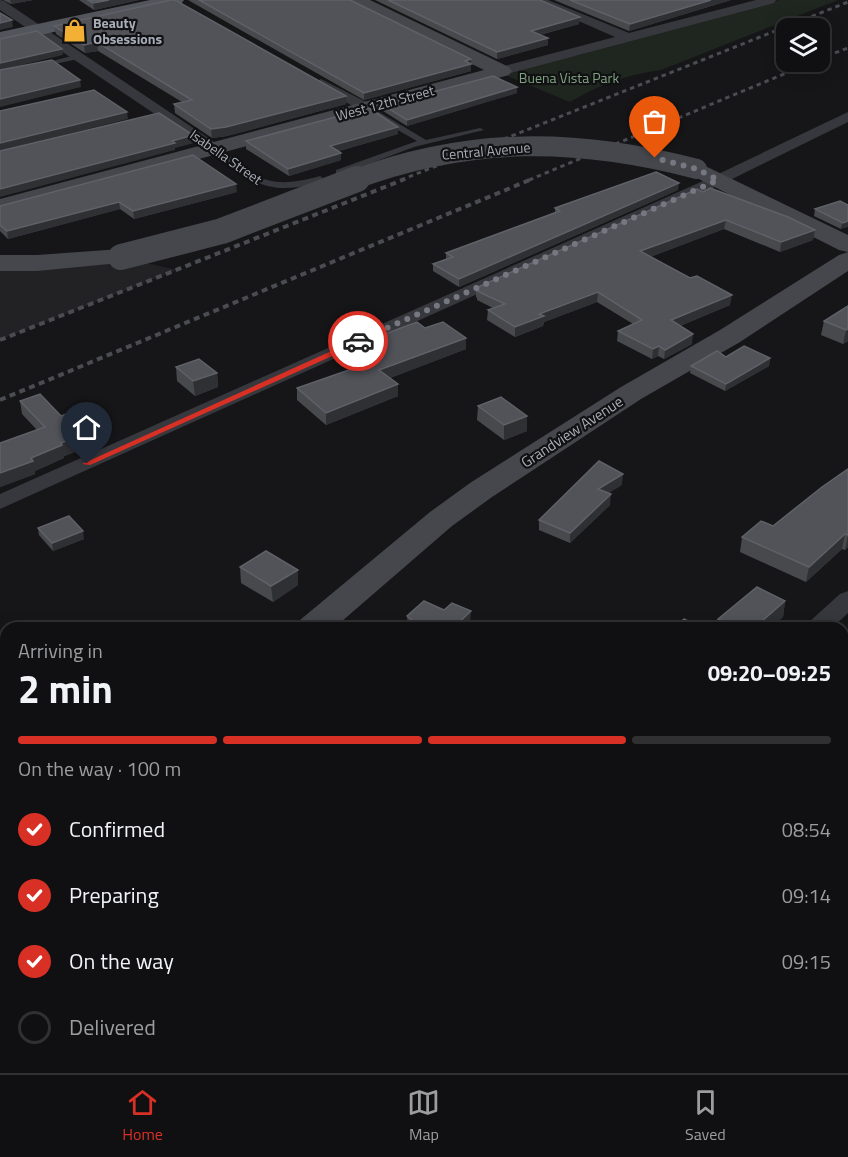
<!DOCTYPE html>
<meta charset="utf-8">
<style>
body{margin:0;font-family:"Titillium Web",sans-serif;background:#1e1e20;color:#f1f3f6;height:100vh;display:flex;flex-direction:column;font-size:22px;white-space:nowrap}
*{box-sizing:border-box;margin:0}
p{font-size:20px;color:#9c9d9f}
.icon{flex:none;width:33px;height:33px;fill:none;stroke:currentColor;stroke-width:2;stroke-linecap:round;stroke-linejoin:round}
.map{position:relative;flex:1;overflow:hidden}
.side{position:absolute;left:0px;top:622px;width:849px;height:452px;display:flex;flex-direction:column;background:#101012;border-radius:18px 18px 0 0;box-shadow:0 3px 15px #0003,0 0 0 2px #303032}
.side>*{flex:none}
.controls{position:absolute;left:776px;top:18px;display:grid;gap:12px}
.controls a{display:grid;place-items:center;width:54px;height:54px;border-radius:12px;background:#101012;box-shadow:0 3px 15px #0003,0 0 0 2px #303032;font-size:30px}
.pin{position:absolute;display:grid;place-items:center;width:51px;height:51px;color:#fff;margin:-62px -26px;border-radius:50% 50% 50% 0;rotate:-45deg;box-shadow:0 0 6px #0007}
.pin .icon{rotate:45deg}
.courier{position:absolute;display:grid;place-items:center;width:60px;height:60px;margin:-30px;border:4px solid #d93025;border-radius:50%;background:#fff;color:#222;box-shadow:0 2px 8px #0007}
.headline em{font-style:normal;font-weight:700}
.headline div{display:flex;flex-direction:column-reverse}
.headline{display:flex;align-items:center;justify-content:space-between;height:102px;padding:0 18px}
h1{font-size:39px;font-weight:700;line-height:45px}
.bar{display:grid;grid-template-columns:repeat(4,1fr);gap:9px 6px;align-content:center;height:72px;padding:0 18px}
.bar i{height:8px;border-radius:4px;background:#303032}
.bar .current{background:#d93025}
.bar p{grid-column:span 4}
ol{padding:0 18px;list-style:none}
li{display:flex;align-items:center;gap:18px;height:66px}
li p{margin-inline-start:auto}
li .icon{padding:6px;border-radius:50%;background:#d93025;color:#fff;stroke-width:4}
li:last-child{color:#9c9d9f}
li i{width:33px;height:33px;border:3px solid #303032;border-radius:50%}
.tabs{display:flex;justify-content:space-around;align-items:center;height:84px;border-top:2px solid #303032;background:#101012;font-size:16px;color:#9c9d9f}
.tabs a{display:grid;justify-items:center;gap:3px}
.tabs .current{color:#d93025}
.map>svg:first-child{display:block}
</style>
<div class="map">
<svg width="848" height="1073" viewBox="0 0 848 1073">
<rect width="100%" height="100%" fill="#161618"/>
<path fill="#222225" d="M121 257 177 270 0 340V263Z"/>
<path fill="#1e261f" d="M779 0H838L661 70C626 75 601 84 570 102L505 75 564 56H575Z"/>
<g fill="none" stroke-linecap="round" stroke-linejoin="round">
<g fill="#37383d" fill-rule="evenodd">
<path d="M80 54H83V58L40 67 36 65Z"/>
<path d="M373 112H379L426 140 480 128 484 130 414 147 342 174H336V170L417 141 373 116Z"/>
<path d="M212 146H218C255 180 270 190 320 176L324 179C317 184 307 186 298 187 262 193 237 173 212 150Z"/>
<path d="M848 950V968L843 970V952Z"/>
</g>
<g fill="#37383d" fill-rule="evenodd">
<path d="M0 0 4 1 223 148 215 153 210 151 0 10Z"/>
<path d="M531 0H548L629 33 756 0H776L774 3 507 74H497L495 71 497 68 615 37Z"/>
<path d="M321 79 372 105 374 108 372 111H362L316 86 314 83Z"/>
<path d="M848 112V122L724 183 0 509V494L712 177Z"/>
<path d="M848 591V613L832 628H806L809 622 840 594Z"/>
<path d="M6 795V816L0 818V797Z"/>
<path d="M843 1041 848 1043V1072L837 1068H843Z"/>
</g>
<g fill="#45474d" fill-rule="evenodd">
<path d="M347 0H370L509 67 512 71 509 75 0 213V199L484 70 350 4Z"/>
<path d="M697 162 848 235V271L740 342 641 399 492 497 452 526 334 628H296L300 620 430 512 470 483 621 387 720 330 839 255 848 252 839 250 689 174 686 169 689 164Z"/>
<path d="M121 249 130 252 134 257 130 262 37 271H0V255H37Z"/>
<path d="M205 1068H253L254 1073H206Z"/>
</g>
<path fill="#53555c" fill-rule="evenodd" d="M150 0H184L181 4 175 5 0 44V32Z"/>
<g stroke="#4a4c52" stroke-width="3" stroke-dasharray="4.5 4" stroke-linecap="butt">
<path d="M819 59 848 48"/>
<path d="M401 180 848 2"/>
<path d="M529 180 813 62"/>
</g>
<g stroke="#4a4c52" stroke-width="4" stroke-dasharray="6 4.5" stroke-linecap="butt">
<path d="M0 340 405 179"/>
<path d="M0 400 532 179"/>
</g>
<path stroke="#45474d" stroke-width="20" d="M353 180C470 136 578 138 697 169"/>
<path stroke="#45474d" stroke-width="26" d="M121 257 222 231 357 179"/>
</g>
<g fill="#47494d">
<path d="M3 0H33L11 4Z"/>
<path d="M79 0H139L94 10Z"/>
<path d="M188 0H350L471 64V71L364 100Z"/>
<path d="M375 0H540L579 24 540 35 548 45 497 59Z"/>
<path d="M554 0H731L629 31Z"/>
<path d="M54 26 346 96V104L227 136 212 138 175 113 174 104 182 102 98 51 85 53 56 34Z"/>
<path d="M517 93 407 126 383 111V105Z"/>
<path d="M398 127V134L339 151 341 160 289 176 246 149V141Z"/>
<path d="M678 190 459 287 433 271V264L446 259V253L555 212V208Z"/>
<path d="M237 192 134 219 120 209 8 239 0 231V206Z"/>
<path d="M703 192 815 230 813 240 780 252 724 229 650 257 730 305 680 326 692 344 664 359 658 356 652 359 617 341 618 331 633 324 597 302 544 322 543 326 515 337 487 320 488 310 493 308 477 300V298L476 297V288Z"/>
<path d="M848 205 841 229 814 216 815 209Z"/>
<path d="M848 306V341L843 344 821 335 824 321Z"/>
<path d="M425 328 466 349 390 378 398 384V396L326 425 297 400V388L357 367 347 360V348Z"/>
<path d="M726 357 770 358 769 366 725 391 690 373 691 366Z"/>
<path d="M176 367 217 373 218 387 195 396 177 381Z"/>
<path d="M20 401 61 416 107 440 64 456V458L35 471V474L0 487V443L37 430 22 414Z"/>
<path d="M478 406 527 431 504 440 477 420Z"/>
<path d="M848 469V547L845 550 842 549 806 582 740 552 742 537 773 526Z"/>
<path d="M622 485 608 493 610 505 570 543 539 530V520Z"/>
<path d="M38 528 84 539 53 551 39 535Z"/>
<path d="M240 567 298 585 273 602 241 583Z"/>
<path d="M785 601 783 617 769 628H717L718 619Z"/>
<path d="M407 616 470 627 469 628H408Z"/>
<path d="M843 735 848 738V787L843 785Z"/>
<path d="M6 855V890L0 879V857Z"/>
<path d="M668 1068H743L739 1073H675Z"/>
</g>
<g fill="#2f3033">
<path d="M10 0H33L11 4Z"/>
<path d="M109 0H139L94 10 93 3Z"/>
<path d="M711 0H731L629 31 630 24Z"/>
<path d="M580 17 579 24 531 37V31Z"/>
<path d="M12 20 13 27 0 30V23Z"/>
<path d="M548 38V45L497 59V52Z"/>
<path d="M97 42 98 51 85 53 84 45Z"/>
<path d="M62 49 63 55 0 70V63Z"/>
<path d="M471 59V71L364 100V93Z"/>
<path d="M80 80 81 87 0 107V99Z"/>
<path d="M517 87V93L407 126V120Z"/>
<path d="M346 96V104L227 136 212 138 211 129Z"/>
<path d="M127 112 128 119 0 151V143Z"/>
<path d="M398 127V134L331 153 330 146Z"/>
<path d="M193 135 194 143 175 148V150L0 197V189Z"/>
<path d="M341 153V160L289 176 288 169Z"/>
<path d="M679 183 678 190 459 287V279Z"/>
<path d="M236 184 237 192 134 219 133 211Z"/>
<path d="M119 202 120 209 8 239 7 231Z"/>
<path d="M726 220 724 229 639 261 640 251Z"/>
<path d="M848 221V227L841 229 843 223Z"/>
<path d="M815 230 813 240 780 252 781 242Z"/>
<path d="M598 292 597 302 544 322 543 326 515 337V327L539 314Z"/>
<path d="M732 295 730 305 670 330 671 320Z"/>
<path d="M848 329V341L843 344 846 330Z"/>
<path d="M693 334 692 344 664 359 665 350Z"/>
<path d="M466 338V349L380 382 379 370Z"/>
<path d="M659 346 658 356 652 359 653 349Z"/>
<path d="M770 358 769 366 725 391 726 384Z"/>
<path d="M217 373 218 387 195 396 193 381Z"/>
<path d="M398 384V396L326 425V413Z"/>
<path d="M527 416V431L504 440V425Z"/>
<path d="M105 427 107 440 64 456V458L35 471V474L0 487V473L61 443Z"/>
<path d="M623 474 622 485 597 500 598 489Z"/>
<path d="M611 494 610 505 570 543V533Z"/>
<path d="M83 531 84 539 53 551 52 543Z"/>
<path d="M845 534 842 549 806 582 809 567Z"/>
<path d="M848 535V547L845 550Z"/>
<path d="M298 570V585L273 602 271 586Z"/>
<path d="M785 601 783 617 769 628H754Z"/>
<path d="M471 611 470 627 469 628H453Z"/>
<path d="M848 711V724L843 729V716Z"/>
<path d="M733 1068H743L739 1073H728Z"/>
</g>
<g fill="#525359" stroke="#5f6168" stroke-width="1.5">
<path d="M88 0H109L93 3Z"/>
<path d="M171 0H175L346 96 226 127 211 129 174 104 192 100 97 42 84 45 54 26Z"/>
<path d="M199 0H350L471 59 465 61 471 64 364 93Z"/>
<path d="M388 0H540L580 17 531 31 548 38 497 52Z"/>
<path d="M570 0H711L630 24Z"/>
<path d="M0 13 12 20 0 23Z"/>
<path d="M37 31 62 49 0 63V39Z"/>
<path d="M52 60 80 80 0 99V70Z"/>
<path d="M493 76 517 87 407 120 383 105Z"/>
<path d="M94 90 127 112 0 143V111Z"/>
<path d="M369 108 398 127 330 146 341 153 288 169 246 141Z"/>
<path d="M159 113 193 135 172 141 175 143 0 189V151Z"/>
<path d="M193 155 236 184 133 211 119 202 7 231 0 225V206Z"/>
<path d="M656 172 679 183 459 279 433 264 453 257 446 253 560 211 555 208Z"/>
<path d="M710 188 788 217 815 230 781 242 726 220 640 251 690 278 697 276 732 295 671 320 693 334 665 350 659 346 653 349 618 331 642 320 598 292 539 314 544 316 515 327 488 310 505 304 477 291 479 290 476 288 697 189 703 192Z"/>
<path d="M840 201 848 205V221L843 223 815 209Z"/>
<path d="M848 306V329L846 330 824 321Z"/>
<path d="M417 322 425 328 443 322 466 338 379 370 398 384 326 413 297 388 369 363 347 348Z"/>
<path d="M744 346 770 358 726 384 691 366 717 351 726 357Z"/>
<path d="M199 359 217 373 193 381 176 367Z"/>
<path d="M40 394 61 416 83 408 105 427 61 443 62 445 31 458 33 461 0 473V443L45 427 20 401Z"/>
<path d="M501 397 527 416 504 425 478 406Z"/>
<path d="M599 461 623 474 598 489 611 494 570 533 539 520Z"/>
<path d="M848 469V535L845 534 809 567 742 537 761 521 773 526 822 487Z"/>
<path d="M69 516 83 531 52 543 38 528Z"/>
<path d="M266 551 298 570 271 586 240 567Z"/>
<path d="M757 587 785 601 754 628H736L718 619Z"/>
<path d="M424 601 444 610 452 603 471 611 453 628H422L407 616Z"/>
<path d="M684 619 703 628H672Z"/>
<path d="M843 684 848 687V711L843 716Z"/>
<path d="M843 735 848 738V769L843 766Z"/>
<path d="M6 855V880L0 869V857Z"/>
<path d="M695 1068H733L728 1073H702Z"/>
</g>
<path fill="#d93025" d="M358 339 363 341 361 343 90 465 82 464Z"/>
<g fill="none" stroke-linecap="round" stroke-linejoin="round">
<path stroke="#757880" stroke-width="6" stroke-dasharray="0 10.8" d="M358 341 718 180 697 169 655 158"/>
</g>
<defs>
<symbol id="shop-bare" viewBox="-9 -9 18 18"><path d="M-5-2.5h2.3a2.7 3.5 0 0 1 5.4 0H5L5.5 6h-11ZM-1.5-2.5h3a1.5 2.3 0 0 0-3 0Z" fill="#f2b134" stroke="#111113" stroke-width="2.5" paint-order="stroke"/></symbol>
</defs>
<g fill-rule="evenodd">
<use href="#shop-bare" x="58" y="14" width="33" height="33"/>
</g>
<g text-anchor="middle" stroke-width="4.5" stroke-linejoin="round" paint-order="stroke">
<g font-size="14" font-weight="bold" fill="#a8adb8" stroke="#111113" text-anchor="start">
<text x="93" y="28">Beauty<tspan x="93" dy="16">Obsessions</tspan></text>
</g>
<g font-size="14" fill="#7fa381" stroke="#111113">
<text x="569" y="83">Buena Vista Park</text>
</g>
<g font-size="14" fill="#a8adb8" stroke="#111113">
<text transform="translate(385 103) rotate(-15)" y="5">West 12th Street</text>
<text transform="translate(486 151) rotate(-5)" y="5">Central Avenue</text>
<text transform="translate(226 157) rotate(35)" y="5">Isabella Street</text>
</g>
<g font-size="15" fill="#a8adb8" stroke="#111113">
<text transform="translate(572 432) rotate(-33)" y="5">Grandview Avenue</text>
</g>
</g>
</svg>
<div class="controls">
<a><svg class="icon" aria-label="layers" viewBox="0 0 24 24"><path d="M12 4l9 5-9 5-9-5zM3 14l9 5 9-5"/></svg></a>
</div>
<div class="pin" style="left:655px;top:158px;background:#ea580c"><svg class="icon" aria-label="bag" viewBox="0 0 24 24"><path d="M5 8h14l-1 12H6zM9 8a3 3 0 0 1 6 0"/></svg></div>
<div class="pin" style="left:87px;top:464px;background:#1f2937"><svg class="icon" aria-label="home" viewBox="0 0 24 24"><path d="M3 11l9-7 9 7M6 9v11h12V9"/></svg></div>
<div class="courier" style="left:358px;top:341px"><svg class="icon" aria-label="car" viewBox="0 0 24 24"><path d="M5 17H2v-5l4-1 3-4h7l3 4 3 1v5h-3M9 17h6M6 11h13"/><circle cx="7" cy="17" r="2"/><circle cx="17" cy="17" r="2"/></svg></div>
<section class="side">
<div class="headline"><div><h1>2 min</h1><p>Arriving in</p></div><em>09:20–09:25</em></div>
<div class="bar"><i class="current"></i><i class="current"></i><i class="current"></i><i></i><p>On the way · 100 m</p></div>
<ol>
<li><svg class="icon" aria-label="check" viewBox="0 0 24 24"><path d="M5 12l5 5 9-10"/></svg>Confirmed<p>08:54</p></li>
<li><svg class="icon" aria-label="check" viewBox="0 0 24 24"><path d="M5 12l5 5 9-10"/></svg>Preparing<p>09:14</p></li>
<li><svg class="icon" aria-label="check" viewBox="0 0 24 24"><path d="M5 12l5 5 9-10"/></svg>On the way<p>09:15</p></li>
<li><i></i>Delivered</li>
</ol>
</section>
</div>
<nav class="tabs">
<a class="current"><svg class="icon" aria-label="home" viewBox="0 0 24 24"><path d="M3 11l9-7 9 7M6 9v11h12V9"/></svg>Home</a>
<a><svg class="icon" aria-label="map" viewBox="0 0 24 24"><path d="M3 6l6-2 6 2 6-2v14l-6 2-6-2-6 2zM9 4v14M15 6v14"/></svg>Map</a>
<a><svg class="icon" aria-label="saved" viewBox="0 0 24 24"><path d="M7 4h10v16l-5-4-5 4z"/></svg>Saved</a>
</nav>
